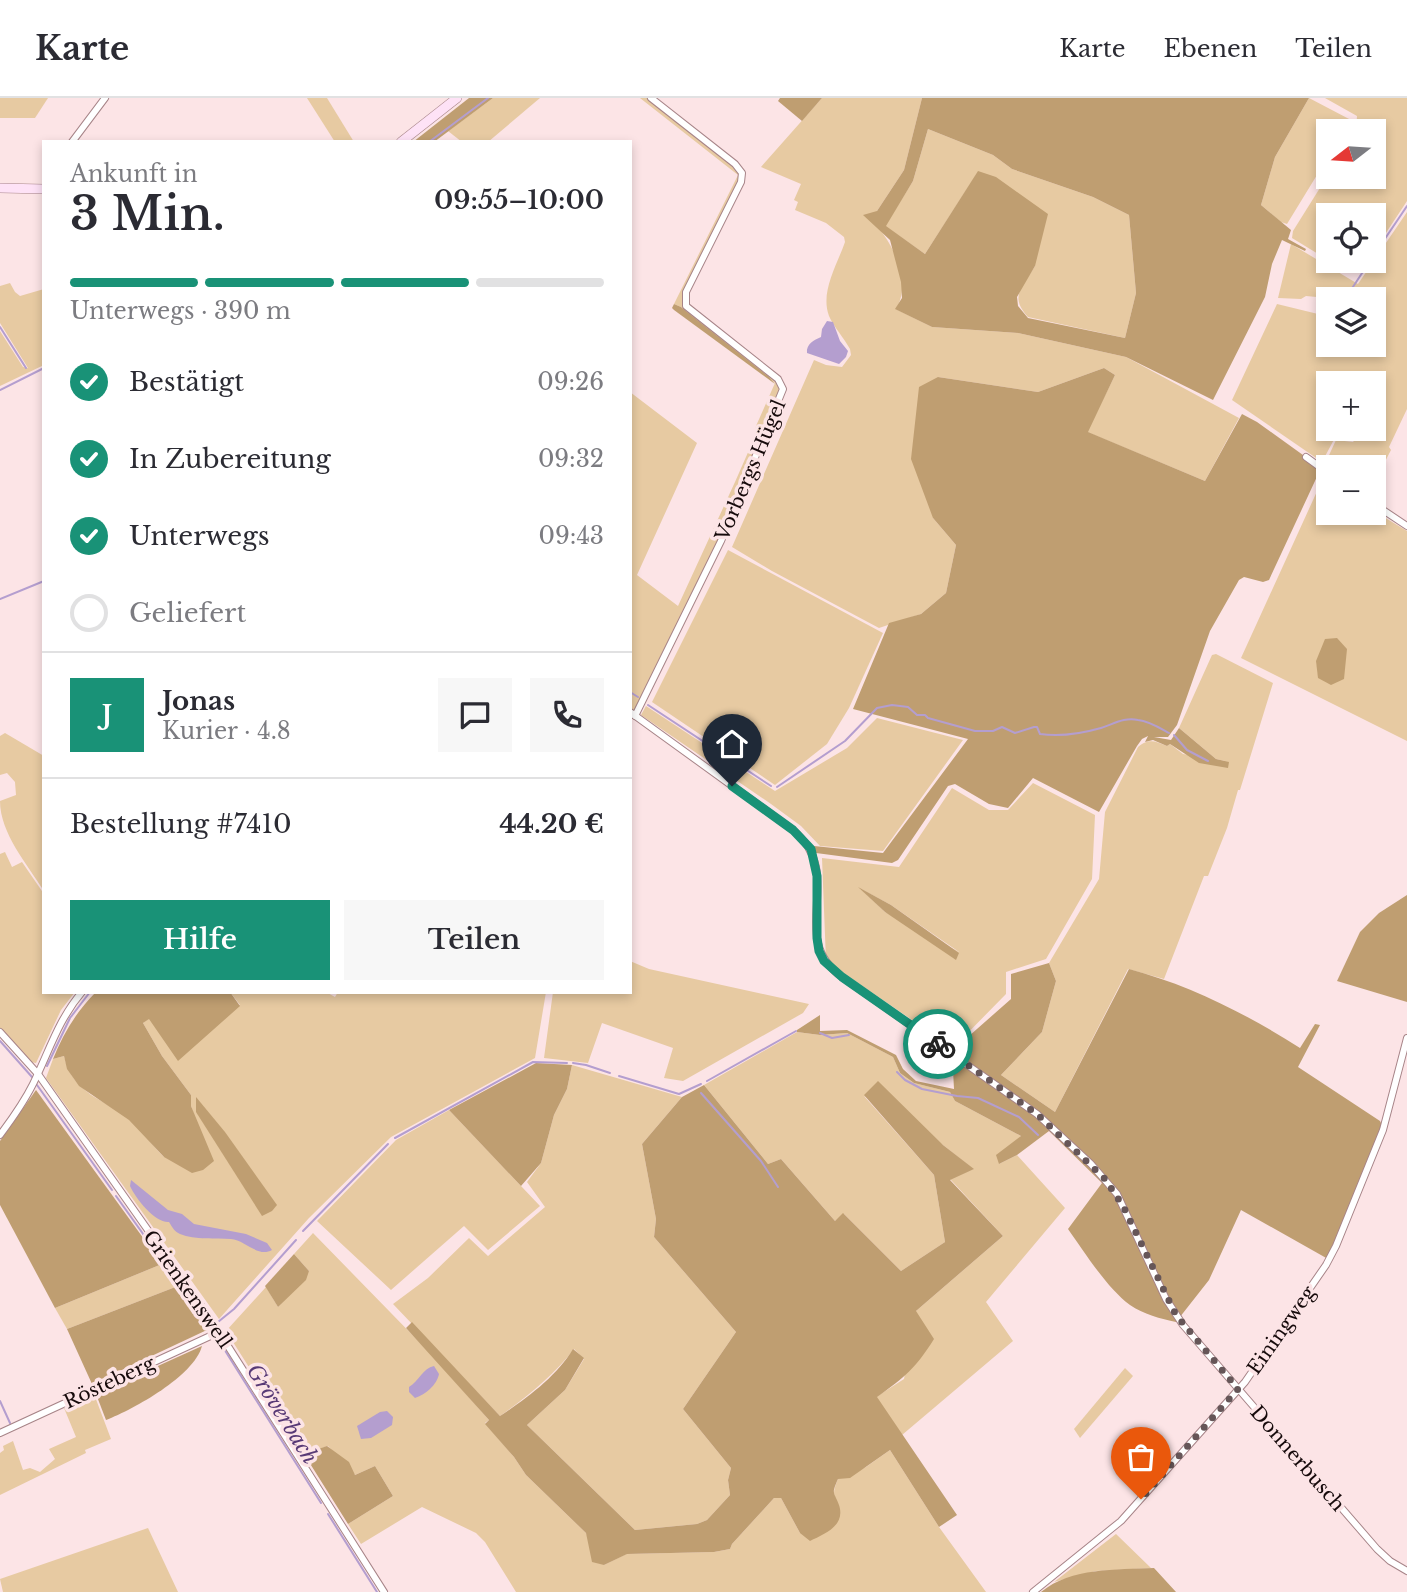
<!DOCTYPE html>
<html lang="de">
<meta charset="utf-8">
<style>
body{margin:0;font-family:"Libre Baskerville",serif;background:#f7f7f7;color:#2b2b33;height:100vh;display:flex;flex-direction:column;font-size:26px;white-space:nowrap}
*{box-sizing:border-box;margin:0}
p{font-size:23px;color:#7c7c81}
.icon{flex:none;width:38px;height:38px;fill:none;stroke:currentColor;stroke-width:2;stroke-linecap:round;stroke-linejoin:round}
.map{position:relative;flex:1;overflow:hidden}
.side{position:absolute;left:42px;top:42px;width:590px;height:854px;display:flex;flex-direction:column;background:#fff;border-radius:0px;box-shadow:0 4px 10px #0003}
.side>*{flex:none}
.needle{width:46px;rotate:253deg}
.fabs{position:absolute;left:1316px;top:21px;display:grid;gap:14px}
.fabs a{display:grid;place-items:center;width:70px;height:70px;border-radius:0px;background:#fff;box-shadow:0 4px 10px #0003;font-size:35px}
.pin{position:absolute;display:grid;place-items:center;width:60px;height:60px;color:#fff;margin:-72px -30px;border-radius:50% 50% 50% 0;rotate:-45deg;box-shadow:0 0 7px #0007}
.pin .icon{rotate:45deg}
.courier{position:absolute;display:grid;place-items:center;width:70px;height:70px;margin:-35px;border:5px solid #199277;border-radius:50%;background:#fff;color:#222;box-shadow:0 2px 9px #0007}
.headline em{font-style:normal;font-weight:600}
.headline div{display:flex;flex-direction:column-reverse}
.headline{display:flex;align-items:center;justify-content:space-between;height:119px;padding:0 28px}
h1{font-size:46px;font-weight:600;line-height:52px}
.bar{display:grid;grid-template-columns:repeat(4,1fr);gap:10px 7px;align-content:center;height:84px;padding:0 28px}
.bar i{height:9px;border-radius:5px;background:#e1e1e2}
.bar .selected{background:#199277}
.bar p{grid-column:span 4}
.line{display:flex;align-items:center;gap:18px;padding:0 28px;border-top:2px solid #e1e1e2}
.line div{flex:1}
.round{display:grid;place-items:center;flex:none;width:74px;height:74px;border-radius:0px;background:#f7f7f7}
ol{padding:0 28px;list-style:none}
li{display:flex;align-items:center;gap:21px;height:77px}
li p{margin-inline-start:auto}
li .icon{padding:7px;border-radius:50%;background:#199277;color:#fff;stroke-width:4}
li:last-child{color:#7c7c81}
li i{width:38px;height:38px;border:4px solid #e1e1e2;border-radius:50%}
.cta{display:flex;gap:14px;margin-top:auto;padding:14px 28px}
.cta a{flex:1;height:80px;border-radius:0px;background:#199277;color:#fff;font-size:28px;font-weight:600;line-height:80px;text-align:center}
.cta a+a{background:#f7f7f7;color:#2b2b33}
header{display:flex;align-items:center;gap:42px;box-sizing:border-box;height:98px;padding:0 35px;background:#fff;border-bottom:2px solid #e1e1e2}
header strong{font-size:33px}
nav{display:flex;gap:38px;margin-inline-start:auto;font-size:24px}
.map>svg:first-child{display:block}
</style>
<header>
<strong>Karte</strong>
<nav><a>Karte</a><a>Ebenen</a><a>Teilen</a></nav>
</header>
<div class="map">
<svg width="1407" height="1494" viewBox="0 0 1407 1494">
<rect width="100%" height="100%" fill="#fce4e6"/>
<g fill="#e7caa2" fill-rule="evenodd">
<path d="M0 0H48L35 20H0Z"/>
<path d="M307 0H327L354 44H335Z"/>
<path d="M493 0H540L488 44H462L448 33Z"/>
<path d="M640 0H649L732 66 739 76 738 84 682 202 684 208 777 283 780 292 720 442 634 613 630 610V294L697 345 637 477 678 508 735 384 753 343 756 328 775 285 681 209 674 206 738 77Z"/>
<path d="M822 0H922L904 72 877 113 876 127C894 147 912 185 896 211L932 229 1018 235 1126 259 1239 320 1205 383 1087 334 1115 277 1104 270 1038 294 938 279 933 420 956 447 946 495 921 516 879 530 772 473 732 449 814 262 826 267 842 269 851 257 850 251C844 240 834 229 829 218 820 194 837 167 845 144L844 139 826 125 795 112 798 104 794 102 801 86 761 69Z"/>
<path d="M1309 0 1351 22 1344 33H1328V59L1287 126 1281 124 1261 107 1275 59Z"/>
<path d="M1325 0H1407V103L1374 153V117H1328V162L1292 140 1293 133 1328 77 1374 79V33H1356L1357 18Z"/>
<path d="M928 31 993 57 1012 71 1093 99 1129 117 1136 195 1125 240 1028 219C1009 198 1022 190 1035 168L978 74 925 156 885 128 913 83Z"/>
<path d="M1407 114V311L1389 349 1391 352 1374 385V369H1329L1325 366 1336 342 1353 344 1363 332 1366 334 1374 331V307L1381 300 1374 296V285H1352L1340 280 1337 285H1328V331H1337L1338 334 1322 364 1232 302 1277 206 1318 216 1328 214V247H1374V201H1348L1352 195 1338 201 1306 198 1301 201 1278 200 1291 146 1358 186Z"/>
<path d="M10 185 15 194 20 198 44 191V267L0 288V233L23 269 28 270 0 225V188Z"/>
<path d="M1324 378 1328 381V415H1374V413L1407 433V643L1241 560Z"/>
<path d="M728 452 883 535 849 610 827 646 775 687 652 604Z"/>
<path d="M1216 556 1273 585 1240 692H1238L1227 730 1208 778H1204L1164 881 1128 871 1055 1014 1001 977 1042 934 1056 883 1049 865 1099 781 1105 714 1138 649C1149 640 1155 643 1167 648L1170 646 1183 656 1229 664 1216 661 1179 630 1212 557Z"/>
<path d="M646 608 775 693 847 650 877 620 963 642 883 753 820 748 801 728 771 706 641 617Z"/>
<path d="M5 635 44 658V793C27 766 0 735 0 703L16 697 15 684 7 675 0 677V638Z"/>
<path d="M1033 685 1095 717 1092 781 1046 861 1006 874V896L953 950 826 863 822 760 899 769 952 690 989 712H1008ZM861 791 891 807 959 854 885 814Z"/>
<path d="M5 754 12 769 22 764 44 796V894H75L61 912 36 965 31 964 0 930V756Z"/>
<path d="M630 863 649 871 809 906 803 915 683 983 664 980 673 950 602 925 588 965 544 960 553 894H630Z"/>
<path d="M230 894H326L335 899 338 894H546L535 960 391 1039 309 1120 219 1221 46 980 53 961 64 958C73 997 104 1000 130 1022 142 1033 153 1048 164 1059L198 1029 191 1008V997L162 958 143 925 148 921 240 907Z"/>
<path d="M797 934 820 937 847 935 893 959 900 975 914 985 950 994 955 1003 1021 1038 999 1066 1017 1057 1065 1110 986 1204 1013 1243 902 1337 876 1299 904 1281 916 1213 1003 1138 950 1081 973 1071 943 1047 864 998 934 1077 945 1144 901 1173 844 1116 835 1123 781 1061 768 1066 704 987Z"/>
<path d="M572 967 682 999 642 1046 656 1121 654 1139 736 1234 683 1311 731 1370 728 1382 730 1397 707 1422 697 1426 635 1432 527 1327 565 1292 584 1261 574 1251C554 1277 527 1299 500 1318L393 1206 428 1180 469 1140 488 1158 545 1109 527 1084 541 1065 554 1017 567 991Z"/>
<path d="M449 1012 540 1108 488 1152 464 1128 391 1192 317 1123 396 1042Z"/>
<path d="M313 1135 430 1255 489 1322 485 1325 514 1359 526 1377 586 1435 604 1467 626 1456 714 1454 730 1451 732 1446 774 1400H781L800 1435 839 1408C832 1397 833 1393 838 1381L866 1369 890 1352 939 1429 986 1494H516L485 1444 476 1435 422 1409 361 1446 348 1426 393 1398 375 1368 355 1377 328 1348 304 1356 226 1233 266 1189 278 1209 309 1173 294 1156Z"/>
<path d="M162 1166 178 1188 67 1231 55 1210Z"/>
<path d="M1125 1270 1133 1278 1080 1340 1074 1331Z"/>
<path d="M94 1296 111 1341 85 1352 86 1355 0 1397V1355L4 1352 3 1348 13 1343 23 1372 30 1370 40 1374 55 1361 49 1351 76 1339 64 1310Z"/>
<path d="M148 1430 178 1494H3L0 1481Z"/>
<path d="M1116 1436 1151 1470 1096 1473 1054 1484Z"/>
</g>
<g fill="#bf9e71" fill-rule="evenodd">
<path d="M469 0H493L434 44H413Z"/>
<path d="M780 0H822L802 23 778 3Z"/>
<path d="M922 0H1309L1275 59 1261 107 1291 132 1288 141 1306 151 1305 153 1282 142 1272 166 1265 199 1213 302 1126 259 1018 235 932 229 895 211 902 200 901 184 890 142 863 117 877 113 904 72ZM928 31 993 57 1012 71 1093 99 1129 117 1136 195 1125 240 1028 220 1018 208 1017 199 1035 168 1048 116 996 79 978 73 925 156 886 128 913 83Z"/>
<path d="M674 206 681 209 769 279 775 286 674 212 672 210Z"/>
<path d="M1104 270 1115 277 1088 334 1205 383 1242 316 1257 324 1321 370 1269 482 1263 484 1244 479 1239 482 1210 533 1177 627 1168 639H1154L1171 642 1179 630 1216 661 1229 664 1228 670 1199 665 1170 646 1167 648 1153 642 1145 644 1148 638 1142 641 1137 648 1099 714 1033 680 1008 710 989 706 955 686 948 688 898 762 892 765 816 755 814 748 883 755 968 641 853 611 889 525 921 516 946 495 956 447 933 420 911 361 919 289 938 279 1038 294Z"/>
<path d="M1337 540 1347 551 1344 581 1331 587 1318 580 1316 563 1325 541Z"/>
<path d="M858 789 891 807 959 855 956 862 885 814Z"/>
<path d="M1407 797V904L1337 883 1360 834 1379 815Z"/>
<path d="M1049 865 1056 883 1042 934 1001 977 1055 1014 1129 871C1189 887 1247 916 1300 950L1315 926 1320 927 1298 969 1380 1023 1382 1027 1328 1161 1241 1112 1209 1182 1176 1224C1161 1221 1143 1216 1130 1207 1107 1190 1085 1155 1068 1131L1102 1085 1049 1033 1017 1057 999 1066 996 1057 1021 1038 955 1003 950 994 914 985 900 975 893 959 847 935 820 937 797 934V932L820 917V933L847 932 896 957 903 971 916 983 954 991 952 953 1011 901V876Z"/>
<path d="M96 894H230L240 908 178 963 149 921 143 925 162 958 191 997V1008L214 1063 203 1072 192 1075 164 1059 129 1022 79 988 67 971 64 958 53 961C63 936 76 914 96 894Z"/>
<path d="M536 965 572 967 567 991 554 1017 541 1065 521 1088 449 1012Z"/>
<path d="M878 983 943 1047 974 1071 950 1082 1003 1138 916 1213 934 1241C915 1271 905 1279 877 1299L957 1417 939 1429 890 1352 850 1380 838 1381C831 1397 834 1393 839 1407 846 1428 824 1436 810 1443L800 1435 781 1400H774L732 1446 730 1451 714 1454 627 1456 604 1467 592 1464 586 1435 526 1377 514 1359 485 1326 489 1322 406 1230 412 1224 500 1318C526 1301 557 1278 573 1251L584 1260 565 1292 527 1327 635 1432 697 1426 707 1422 730 1397 728 1382 731 1370 683 1311 736 1234 654 1139 656 1121 642 1046 682 999 704 987 768 1066 781 1061 835 1123 843 1115 901 1173 945 1144 934 1077 864 997Z"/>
<path d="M36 992 162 1166 55 1210 0 1107V1043Z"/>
<path d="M196 999 225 1034 277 1107 272 1113 262 1118 196 1014Z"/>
<path d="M294 1156 309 1173 306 1182 278 1209 265 1188Z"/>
<path d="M178 1188 209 1231 92 1286 67 1231Z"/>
<path d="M202 1248C194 1278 134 1311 106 1322L96 1296Z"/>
<path d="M327 1348 349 1364 355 1377 375 1368 393 1398 348 1426 304 1356Z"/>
<path d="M1154 1470 1176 1494H1041C1072 1469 1115 1472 1154 1470Z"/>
</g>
<g fill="#b49ecf">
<path d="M827 223 833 224 840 243 848 253 846 259 839 266 807 255C806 246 814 242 821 239L822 231Z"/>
<path d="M131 1082 168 1112 182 1116 194 1126 246 1136 267 1145 272 1152C258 1160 245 1142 231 1141 216 1140 195 1142 180 1136 175 1134 172 1129 169 1124 155 1125 136 1101 130 1088Z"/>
<path d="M434 1268 439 1276C437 1287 425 1297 415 1300L409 1294V1289C419 1283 423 1270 434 1268Z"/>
<path d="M387 1313 393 1319 392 1327 371 1340 361 1341 357 1328 380 1314Z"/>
</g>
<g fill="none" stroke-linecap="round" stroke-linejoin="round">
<g stroke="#b49ecf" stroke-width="2">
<path d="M429 44 488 0"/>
<path d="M1374 157 1407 108"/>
<path d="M1345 201 1370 163"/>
<path d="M0 229 26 270"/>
<path d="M0 292 44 270"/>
<path d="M0 501 44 483"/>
<path d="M630 594 638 599"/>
<path d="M648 607 771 688"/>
<path d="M1174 637 1187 652 1208 663"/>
<path d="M777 689 845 643 877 610 892 607 908 609 917 617H925L928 620 975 633H993L1002 629 1015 635 1034 629H1037L1040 636C1061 639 1080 636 1101 630 1114 626 1124 619 1138 622 1149 623 1160 630 1169 635"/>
<path d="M820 935 832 940 849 937"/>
<path d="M0 943 32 979"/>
<path d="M573 965 586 967 610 975"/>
<path d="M47 968 70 920 90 894"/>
<path d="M897 974 905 982 922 991 957 998 978 1000 1019 1019 1038 1037"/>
<path d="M619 978 679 996 701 986"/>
<path d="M707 983 796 933"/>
<path d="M37 987 112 1092"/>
<path d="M701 995 761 1063 778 1089"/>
<path d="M395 1040 533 964 567 965"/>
<path d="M116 1098 211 1231"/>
<path d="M303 1133 388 1046"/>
<path d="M218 1224 234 1211 296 1142"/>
<path d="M219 1243 321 1405"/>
<path d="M0 1303 10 1325"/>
<path d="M328 1416 377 1494"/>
</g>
<defs>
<g id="minor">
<path d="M72 44 105 0"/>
<path d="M1306 359 1328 375"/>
<path d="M1374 406 1407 428"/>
<path d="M630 614 793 732C848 778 785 838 842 879L1037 1016 1091 1066 1117 1096 1166 1201 1183 1227 1377 1451 1390 1463 1407 1473"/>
<path d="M635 618 721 443 783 291 778 281 686 208V194L741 84 742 75 735 66 651 0"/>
<path d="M0 934 38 976 212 1223 384 1494"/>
<path d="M0 1037C12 1021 24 1004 33 986 49 954 58 922 82 894"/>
<path d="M0 1335 219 1234"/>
<path d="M1033 1494 1121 1423 1245 1284 1326 1167 1336 1148 1383 1032 1407 940"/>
</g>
<g id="secondary">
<path d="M401 44 457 0"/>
<path d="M0 90 44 91"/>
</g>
</defs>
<use href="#minor" stroke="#a78488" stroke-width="8"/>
<use href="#secondary" stroke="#a78488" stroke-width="10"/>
<use href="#minor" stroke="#fff" stroke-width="6"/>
<use href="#secondary" stroke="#fee2f6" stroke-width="9"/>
</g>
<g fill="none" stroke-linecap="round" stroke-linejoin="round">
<path stroke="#665658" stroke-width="7" stroke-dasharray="0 12.6" d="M938 946 1037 1016 1105 1081 1123 1108 1176 1217 1238 1291 1141 1401"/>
<path stroke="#199277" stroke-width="9" d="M732 688 793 732 811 751 817 778V840L819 853 824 863 842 879 938 946"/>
</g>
<g text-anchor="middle" stroke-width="7" stroke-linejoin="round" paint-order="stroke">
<g font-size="19" fill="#160a0b" stroke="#fce4e6">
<text transform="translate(750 372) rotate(-67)" y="7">Vorbergs Hügel</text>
<text transform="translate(188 1191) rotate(55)" y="7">Grienkenswell</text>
<text transform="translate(1281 1232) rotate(-55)" y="7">Einingweg</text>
<text transform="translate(109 1284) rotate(-25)" y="7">Rösteberg</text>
<text transform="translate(1298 1360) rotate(49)" y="7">Donnerbusch</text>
</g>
<g font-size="21" font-style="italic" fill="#583a76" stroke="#fce4e6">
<text transform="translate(282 1316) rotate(58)" y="7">Gröverbach</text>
</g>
</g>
</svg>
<div class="fabs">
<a><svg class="needle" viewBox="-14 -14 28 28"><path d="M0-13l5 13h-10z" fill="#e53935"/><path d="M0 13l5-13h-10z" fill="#7c7c81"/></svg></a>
<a><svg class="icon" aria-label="locate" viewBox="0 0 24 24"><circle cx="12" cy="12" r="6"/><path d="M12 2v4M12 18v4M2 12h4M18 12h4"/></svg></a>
<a><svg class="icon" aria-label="layers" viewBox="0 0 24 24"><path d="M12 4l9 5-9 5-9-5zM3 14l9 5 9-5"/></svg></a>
<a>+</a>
<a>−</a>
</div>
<div class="pin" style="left:1141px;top:1401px;background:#ea580c"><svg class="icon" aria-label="bag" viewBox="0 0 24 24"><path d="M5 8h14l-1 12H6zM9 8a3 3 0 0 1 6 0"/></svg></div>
<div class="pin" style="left:732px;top:688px;background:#1f2937"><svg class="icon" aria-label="home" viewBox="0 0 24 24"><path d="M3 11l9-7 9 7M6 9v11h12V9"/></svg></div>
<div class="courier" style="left:938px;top:946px"><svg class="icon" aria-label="bike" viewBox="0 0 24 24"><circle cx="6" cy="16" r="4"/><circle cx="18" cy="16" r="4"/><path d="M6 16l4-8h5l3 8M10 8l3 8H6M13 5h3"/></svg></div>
<section class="side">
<div class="headline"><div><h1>3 Min.</h1><p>Ankunft in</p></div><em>09:55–10:00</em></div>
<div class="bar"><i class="selected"></i><i class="selected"></i><i class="selected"></i><i></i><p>Unterwegs · 390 m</p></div>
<ol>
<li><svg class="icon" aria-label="check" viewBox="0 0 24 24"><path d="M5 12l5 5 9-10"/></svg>Bestätigt<p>09:26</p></li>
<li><svg class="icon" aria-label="check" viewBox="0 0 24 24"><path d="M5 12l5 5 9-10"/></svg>In Zubereitung<p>09:32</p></li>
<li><svg class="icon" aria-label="check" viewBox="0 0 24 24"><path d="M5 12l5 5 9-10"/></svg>Unterwegs<p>09:43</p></li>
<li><i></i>Geliefert</li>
</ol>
<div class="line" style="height:126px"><b class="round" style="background:#199277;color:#fff">J</b><div><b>Jonas</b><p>Kurier · 4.8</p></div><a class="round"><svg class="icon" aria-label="chat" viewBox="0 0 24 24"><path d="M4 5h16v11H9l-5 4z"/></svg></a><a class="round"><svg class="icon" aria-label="phone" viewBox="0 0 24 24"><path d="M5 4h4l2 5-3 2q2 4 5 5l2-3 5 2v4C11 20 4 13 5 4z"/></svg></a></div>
<div class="line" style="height:91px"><div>Bestellung #7410</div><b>44.20 €</b></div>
<div class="cta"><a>Hilfe</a><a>Teilen</a></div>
</section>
</div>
